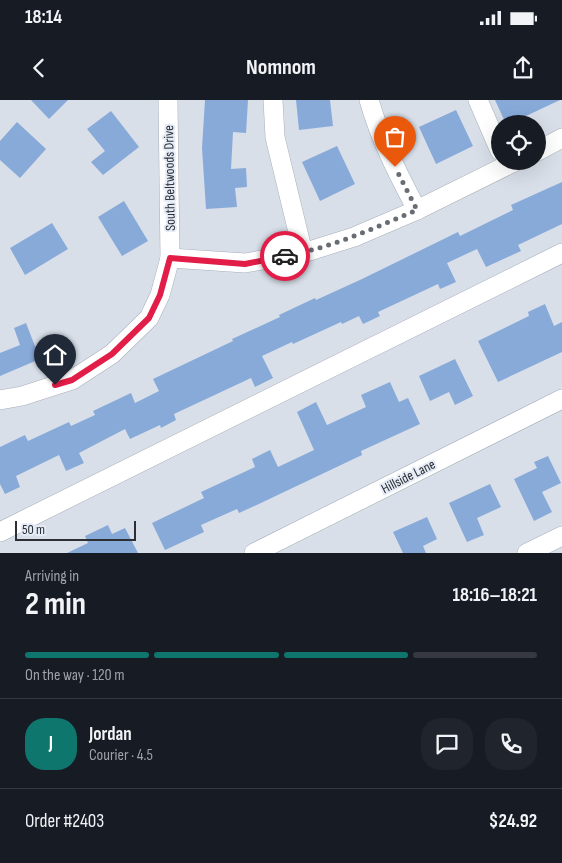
<!DOCTYPE html>
<meta charset="utf-8">
<style>
body{margin:0;font-family:"Sofia Sans Condensed",sans-serif;background:#20242c;color:#f1f3f6;height:100vh;display:flex;flex-direction:column;font-size:19px;white-space:nowrap}
*{box-sizing:border-box;margin:0}
p{font-size:16px;color:#9ea1a6}
.icon{flex:none;width:28px;height:28px;fill:none;stroke:currentColor;stroke-width:2;stroke-linecap:round;stroke-linejoin:round}
.map{position:relative;height:453px;overflow:hidden}
.drawer{display:flex;flex-direction:column;background:#171b24;flex:1}
.drawer>*{flex:none}
.fabs{position:absolute;left:491px;top:15px;display:grid;gap:10px}
.fabs a{display:grid;place-items:center;width:55px;height:55px;border-radius:50%;background:#171b24;box-shadow:0 5px 20px #0002;font-size:25px}
.scale{position:absolute;left:15px;bottom:12px;width:121px;box-sizing:border-box;padding-left:5px;border:2px solid #2c2f33;border-top:0;font-size:14px;line-height:18px;white-space:nowrap;color:#2c2f33;-webkit-text-stroke:4px #e5ecf7;paint-order:stroke}
.pin{position:absolute;display:grid;place-items:center;width:42px;height:42px;color:#fff;margin:-51px -21px;border-radius:50% 50% 50% 0;rotate:-45deg;box-shadow:0 0 5px #0007}
.pin .icon{rotate:45deg}
.courier{position:absolute;display:grid;place-items:center;width:50px;height:50px;margin:-25px;border:4px solid #e11d48;border-radius:50%;background:#fff;color:#222;box-shadow:0 1px 6px #0007}
.head em{font-style:normal;font-weight:700}
.head div{display:flex;flex-direction:column-reverse}
.head{display:flex;align-items:center;justify-content:space-between;height:85px;padding:0 25px}
h1{font-size:32px;font-weight:700;line-height:38px}
.bar{display:grid;grid-template-columns:repeat(4,1fr);gap:8px 5px;align-content:center;height:60px;padding:0 25px}
.bar i{height:6px;border-radius:4px;background:#363941}
.bar .on{background:#0f766e}
.bar p{grid-column:span 4}
.line{display:flex;align-items:center;gap:12px;padding:0 25px;border-top:1px solid #363941}
.line div{flex:1}
.round{display:grid;place-items:center;flex:none;width:52px;height:52px;border-radius:20px;background:#20242c}
.status{display:flex;justify-content:space-between;align-items:center;height:35px;padding:0 25px;background:#171b24;direction:ltr}
.status svg{height:14px;fill:currentColor}
header{display:flex;justify-content:space-between;align-items:center;height:65px;padding:0 25px;background:#171b24;font-size:22px;font-weight:700}
.map>svg:first-child{display:block}
</style>
<div class="status"><b>18:14</b><svg viewBox="0 0 49 12"><path d="M0 12V9h3v3zM5 12V6h3v6zM10 12V3h3v9zM15 12V0h3v12zM26 1h20v11H26zM47 4h2v5h-2z"/></svg></div>
<header><svg class="icon" aria-label="back" viewBox="0 0 24 24"><path d="M15 5l-7 7 7 7"/></svg>Nomnom<svg class="icon" aria-label="share" viewBox="0 0 24 24"><path d="M12 15V3M7 8l5-5 5 5M5 13v7h14v-7"/></svg></header>
<div class="map">
<svg width="562" height="453" viewBox="0 0 562 453">
<rect width="100%" height="100%" fill="#d8dfe9"/>
<g fill="#88aad9">
<path d="M31 0H68L49 19Z"/>
<path d="M205 0H248L246 33 233 32 231 69 246 68 247 87 235 88 237 107 206 109 202 48Z"/>
<path d="M296 0H330L333 26 299 30Z"/>
<path d="M495 0H560L509 24H506Z"/>
<path d="M456 10 473 46 436 64 419 27Z"/>
<path d="M111 11 139 47 103 75 91 62 105 51 87 29Z"/>
<path d="M17 22 46 49 20 78 0 60V41Z"/>
<path d="M337 46 355 84 320 101 302 62Z"/>
<path d="M562 82V124L518 145 521 151 486 167 477 149 447 163 456 182 440 189 438 184 378 212 380 216 363 224 359 216 342 224 341 222 293 244 292 242 262 256 273 278 255 287 251 278 174 314 176 320 161 328 160 325 130 339 125 329 79 353 84 363 66 371 59 355 16 376 20 387 5 394 0 384V347L25 335 28 341 69 322 71 326 95 315 93 311 131 293 135 303 159 291 153 279 233 241 232 239 280 217 279 215 315 198 316 200 362 179 458 132 460 136 513 110 511 105Z"/>
<path d="M124 101 148 141 122 156 98 117Z"/>
<path d="M52 123 68 149 25 175 10 148Z"/>
<path d="M545 204 554 226 562 222V252L498 282 478 241 529 216 528 212Z"/>
<path d="M26 223 40 259 0 276V253L20 245 14 228Z"/>
<path d="M455 259 473 296 455 305 449 292 430 301 419 276Z"/>
<path d="M390 282 399 302 408 298 420 324 361 351 362 355 263 402 239 413 237 409 201 425 204 432 165 450 152 423 204 398 201 392 255 367 252 359 270 350 278 367 314 350 297 312 316 302 327 325 366 307 361 295Z"/>
<path d="M548 356 561 383 542 392 552 412 534 421 514 379 537 368 534 362Z"/>
<path d="M490 384 501 407 477 418 484 435 467 442 449 403Z"/>
<path d="M427 417 437 439 423 446 426 453H403L393 432Z"/>
<path d="M108 425 112 434 125 428 138 453H67L88 443 85 436Z"/>
</g>
<g fill="none" stroke-linecap="round" stroke-linejoin="round">
<defs>
<g id="minor">
<path d="M273 0 275 37 303 153"/>
<path d="M369 0C380 39 398 74 417 110"/>
<path d="M478 0 500 51"/>
<path d="M538 51 562 38"/>
<path d="M170 158 245 163 303 153 354 137 417 110 516 61"/>
<path d="M0 300 22 296 72 280 112 254 149 218 160 195 170 158 168 0"/>
<path d="M0 432 562 153"/>
<path d="M254 453 562 299"/>
<path d="M527 453 562 436"/>
</g>
</defs>
<use href="#minor" stroke="#a8afb9" stroke-width="20"/>
<use href="#minor" stroke="#fff" stroke-width="19"/>
</g>
<g fill="none" stroke-linecap="round" stroke-linejoin="round">
<path stroke="#686d73" stroke-width="5" stroke-dasharray="0 9" d="M285 156C331 148 374 128 417 110L395 67"/>
<path stroke="#e11d48" stroke-width="6" d="M55 285 72 280 112 254 149 218 160 195 170 158 245 164 285 156"/>
</g>
<g text-anchor="middle" stroke-width="4" stroke-linejoin="round" paint-order="stroke">
<g font-size="14" fill="#2c2f33" stroke="#e5ecf7">
<text transform="translate(169 78) rotate(-91)" y="5">South Beltwoods Drive</text>
<text transform="translate(408 376) rotate(-27)" y="5">Hillside Lane</text>
</g>
</g>
</svg>
<div class="fabs">
<a><svg class="icon" aria-label="locate" viewBox="0 0 24 24"><circle cx="12" cy="12" r="6"/><path d="M12 2v4M12 18v4M2 12h4M18 12h4"/></svg></a>
</div>
<div class="scale">50 m</div>
<div class="pin" style="left:395px;top:67px;background:#ea580c"><svg class="icon" aria-label="bag" viewBox="0 0 24 24"><path d="M5 8h14l-1 12H6zM9 8a3 3 0 0 1 6 0"/></svg></div>
<div class="pin" style="left:55px;top:285px;background:#1f2937"><svg class="icon" aria-label="home" viewBox="0 0 24 24"><path d="M3 11l9-7 9 7M6 9v11h12V9"/></svg></div>
<div class="courier" style="left:285px;top:156px"><svg class="icon" aria-label="car" viewBox="0 0 24 24"><path d="M5 17H2v-5l4-1 3-4h7l3 4 3 1v5h-3M9 17h6M6 11h13"/><circle cx="7" cy="17" r="2"/><circle cx="17" cy="17" r="2"/></svg></div>
</div>
<section class="drawer">
<div class="head"><div><h1>2 min</h1><p>Arriving in</p></div><em>18:16–18:21</em></div>
<div class="bar"><i class="on"></i><i class="on"></i><i class="on"></i><i></i><p>On the way · 120 m</p></div>
<div class="line" style="height:90px"><b class="round" style="background:#0f766e;color:#fff">J</b><div><b>Jordan</b><p>Courier · 4.5</p></div><a class="round"><svg class="icon" aria-label="chat" viewBox="0 0 24 24"><path d="M4 5h16v11H9l-5 4z"/></svg></a><a class="round"><svg class="icon" aria-label="phone" viewBox="0 0 24 24"><path d="M5 4h4l2 5-3 2q2 4 5 5l2-3 5 2v4C11 20 4 13 5 4z"/></svg></a></div>
<div class="line" style="height:65px"><div>Order #2403</div><b>$24.92</b></div>
</section>
